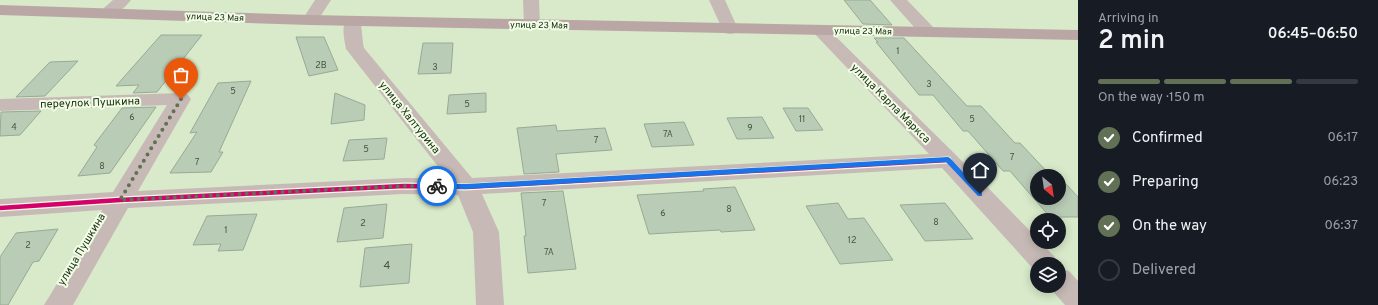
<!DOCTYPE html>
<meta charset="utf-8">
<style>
body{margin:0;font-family:Overpass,sans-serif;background:#242831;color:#f1f3f6;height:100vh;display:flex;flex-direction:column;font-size:15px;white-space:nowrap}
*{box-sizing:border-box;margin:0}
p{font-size:13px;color:#9ea1a6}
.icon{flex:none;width:22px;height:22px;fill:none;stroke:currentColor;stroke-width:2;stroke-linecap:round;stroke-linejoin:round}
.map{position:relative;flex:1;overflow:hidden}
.details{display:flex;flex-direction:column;background:#171b24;width:300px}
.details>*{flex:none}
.needle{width:26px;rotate:151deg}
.tools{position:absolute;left:1030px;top:169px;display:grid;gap:8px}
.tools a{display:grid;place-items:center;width:36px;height:36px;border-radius:50%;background:#171b24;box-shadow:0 2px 10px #0003;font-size:20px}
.pin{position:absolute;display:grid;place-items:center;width:34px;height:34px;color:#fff;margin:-41px -17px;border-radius:50% 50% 50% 0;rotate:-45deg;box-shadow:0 0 4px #0007}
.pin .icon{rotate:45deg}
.courier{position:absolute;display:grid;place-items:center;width:40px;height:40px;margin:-20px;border:3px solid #1a73e8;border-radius:50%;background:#fff;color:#222;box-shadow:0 1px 5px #0007}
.headline em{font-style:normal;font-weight:600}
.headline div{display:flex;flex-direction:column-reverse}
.headline{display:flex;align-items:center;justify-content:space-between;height:68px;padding:0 20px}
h1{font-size:26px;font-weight:600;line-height:30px}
.bar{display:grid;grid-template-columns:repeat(4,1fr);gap:6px 4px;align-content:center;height:48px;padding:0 20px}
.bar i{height:5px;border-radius:3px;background:#363941}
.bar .on{background:#627056}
.bar p{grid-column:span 4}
ol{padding:0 20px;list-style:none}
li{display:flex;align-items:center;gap:12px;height:44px}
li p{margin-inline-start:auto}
li .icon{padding:4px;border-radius:50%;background:#627056;color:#fff;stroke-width:4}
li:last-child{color:#9ea1a6}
li i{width:22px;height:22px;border:2px solid #363941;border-radius:50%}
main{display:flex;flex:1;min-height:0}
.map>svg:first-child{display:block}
</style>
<main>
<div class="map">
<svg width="1078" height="305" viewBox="0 0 1078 305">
<rect width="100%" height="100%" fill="#d8eaca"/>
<g fill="#b9ccb6" stroke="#98aa94">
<path d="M844 0H870L892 25 863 24Z"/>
<path d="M161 35H202L157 92 133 93 139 85 116 86Z"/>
<path d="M296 37H324L338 70 309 76Z"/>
<path d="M874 38H904L967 106H981L1015 143H1020L1051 176H1037V198H1059V184H1066L1078 197V217H1050L1010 171H1003L968 131H963L933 95H919L876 42H878Z"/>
<path d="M423 43H453L451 73 418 74Z"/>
<path d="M78 61 45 96 16 97 50 62Z"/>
<path d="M251 81 219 152H223L211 172 170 173 197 132 190 133 218 83Z"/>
<path d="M335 93 365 105 364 120 331 124Z"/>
<path d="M486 93V112L447 114 449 95Z"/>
<path d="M156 107 110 173 78 176 97 147 94 145 122 108Z"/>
<path d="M783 108H808L823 130 796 131Z"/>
<path d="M41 111 20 135 0 136 1 112Z"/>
<path d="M762 117 774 138 737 139 727 118Z"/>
<path d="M684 122 694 145 652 147 644 124Z"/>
<path d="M556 125 557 131 605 128 612 150 556 154 559 172 524 174 517 128Z"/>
<path d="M387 138 384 159 343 161 349 140Z"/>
<path d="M735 187 755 230 721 232 720 230 649 234 637 195 704 191 703 189Z"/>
<path d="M563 191 576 269 528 273 524 236H526L521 193Z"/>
<path d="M838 203 848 219 864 218 893 260 840 264 806 206Z"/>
<path d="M945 203 973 239 925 241 900 205Z"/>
<path d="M387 204 383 238 337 242 344 208Z"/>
<path d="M257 214 243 250 218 251 221 244 193 245 207 216Z"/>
<path d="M58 229 39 261 33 262 8 305H0V257L16 233Z"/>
<path d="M412 244 409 283 360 287 365 248Z"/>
</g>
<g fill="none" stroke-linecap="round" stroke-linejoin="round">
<g fill="#c7bab6" fill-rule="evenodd">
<path d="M113 0H131C124 9 112 19 100 16L98 13Z"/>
<path d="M315 0H331L316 23 310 25 304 23 302 20Z"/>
<path d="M523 0H539L540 25 538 29 532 30 526 29 524 25Z"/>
<path d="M709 0H725L738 29 736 33 730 34 724 33Z"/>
<path d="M890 0H907L934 28 936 32 934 36 928 37 922 36Z"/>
<path d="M353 16 359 18C362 22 362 40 364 48L472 178 929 154 811 30 813 26 819 25 825 26 956 155 1037 238V242H1040L1054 256 1058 264H1037V272H1036L942 168 482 194 499 232 504 305H476L473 232 458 195 404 194 128 208 73 305H44L102 210 0 217V199L113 192 167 105 0 111V99L181 93 188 95 191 99 138 191 404 178H447L346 49C344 39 341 26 347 18Z"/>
<path d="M1059 268 1069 271 1078 281V305H1065L1049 287 1059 286Z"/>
</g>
<path fill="#baa7a5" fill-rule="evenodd" d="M0 5 310 15 1078 30V40L310 25 0 15Z"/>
<defs>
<path id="cycleway" d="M0 208 120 200 404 186 466 187 948 160"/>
</defs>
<use href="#cycleway" stroke="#f0fee6" stroke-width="7"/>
<use href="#cycleway" stroke="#d6006c" stroke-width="4.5"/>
</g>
<path fill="#1a73e8" d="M948 157 950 158 982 193V196H978L946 162 466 189H437L433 186 437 184H466Z"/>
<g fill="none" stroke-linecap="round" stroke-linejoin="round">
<path stroke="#627056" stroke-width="4" stroke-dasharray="0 7.2" d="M181 99 120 200 404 186H437"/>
</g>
<g text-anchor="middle" stroke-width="4" stroke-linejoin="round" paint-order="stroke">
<g font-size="9" fill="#222e17" stroke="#f0fee6">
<text transform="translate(215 17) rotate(2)" y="3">улица 23 Мая</text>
<text transform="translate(539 25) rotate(1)" y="3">улица 23 Мая</text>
<text transform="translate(863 31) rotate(1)" y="3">улица 23 Мая</text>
</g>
<g font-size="9" fill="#48563f">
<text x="898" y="54">1</text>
<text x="321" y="68">2В</text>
<text x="435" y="70">3</text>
<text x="929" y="87">3</text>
<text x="233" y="94">5</text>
<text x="467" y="107">5</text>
<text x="132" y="120">6</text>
<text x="802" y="122">11</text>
<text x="972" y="122">5</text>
<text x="14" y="130">4</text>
<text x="750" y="131">9</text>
<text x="668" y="137">7А</text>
<text x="596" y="143">7</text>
<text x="366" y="152">5</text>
<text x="1012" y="160">7</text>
<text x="197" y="165">7</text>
<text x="102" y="169">8</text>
<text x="544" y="206">7</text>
<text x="729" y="212">8</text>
<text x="663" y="216">6</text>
<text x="936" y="225">8</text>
<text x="363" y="226">2</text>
<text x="226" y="233">1</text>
<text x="852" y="243">12</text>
<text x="28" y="248">2</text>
<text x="549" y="255">7А</text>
</g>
<g font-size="11" fill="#222e17" stroke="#f0fee6">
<text transform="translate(90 102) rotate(-2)" y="4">переулок Пушкина</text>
<text transform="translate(891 103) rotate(45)" y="4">улица Карла Маркса</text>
<text transform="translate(410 117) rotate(51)" y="4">улица Халтурина</text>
<text transform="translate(81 249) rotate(-59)" y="4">улица Пушкина</text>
</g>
<g font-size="11" fill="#48563f">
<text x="387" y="269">4</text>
</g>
</g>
</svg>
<div class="tools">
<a><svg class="needle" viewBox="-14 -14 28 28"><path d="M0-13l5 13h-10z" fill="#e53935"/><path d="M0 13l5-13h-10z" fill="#9ea1a6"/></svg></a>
<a><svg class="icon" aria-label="locate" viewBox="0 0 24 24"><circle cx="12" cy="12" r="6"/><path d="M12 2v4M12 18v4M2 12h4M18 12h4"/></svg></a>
<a><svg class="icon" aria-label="layers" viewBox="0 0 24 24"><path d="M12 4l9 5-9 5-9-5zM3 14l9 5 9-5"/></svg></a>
</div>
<div class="pin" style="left:181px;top:99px;background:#ea580c"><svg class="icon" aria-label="bag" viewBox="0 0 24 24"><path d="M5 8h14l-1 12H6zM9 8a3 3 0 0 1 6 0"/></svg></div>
<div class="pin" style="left:980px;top:194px;background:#1f2937"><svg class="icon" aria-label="home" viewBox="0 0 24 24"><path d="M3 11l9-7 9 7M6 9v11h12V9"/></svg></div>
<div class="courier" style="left:437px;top:186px"><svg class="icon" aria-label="bike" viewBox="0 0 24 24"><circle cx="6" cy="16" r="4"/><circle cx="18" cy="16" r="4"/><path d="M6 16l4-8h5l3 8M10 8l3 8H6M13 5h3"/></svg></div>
</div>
<section class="details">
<div class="headline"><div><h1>2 min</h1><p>Arriving in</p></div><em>06:45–06:50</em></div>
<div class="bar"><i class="on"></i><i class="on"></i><i class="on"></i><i></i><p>On the way · 150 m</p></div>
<ol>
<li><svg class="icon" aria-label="check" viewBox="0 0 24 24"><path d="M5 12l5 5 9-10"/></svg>Confirmed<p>06:17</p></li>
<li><svg class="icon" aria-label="check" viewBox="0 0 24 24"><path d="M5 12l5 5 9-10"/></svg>Preparing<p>06:23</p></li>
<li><svg class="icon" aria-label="check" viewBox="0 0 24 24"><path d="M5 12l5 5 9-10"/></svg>On the way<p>06:37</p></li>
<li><i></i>Delivered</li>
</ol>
</section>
</main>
